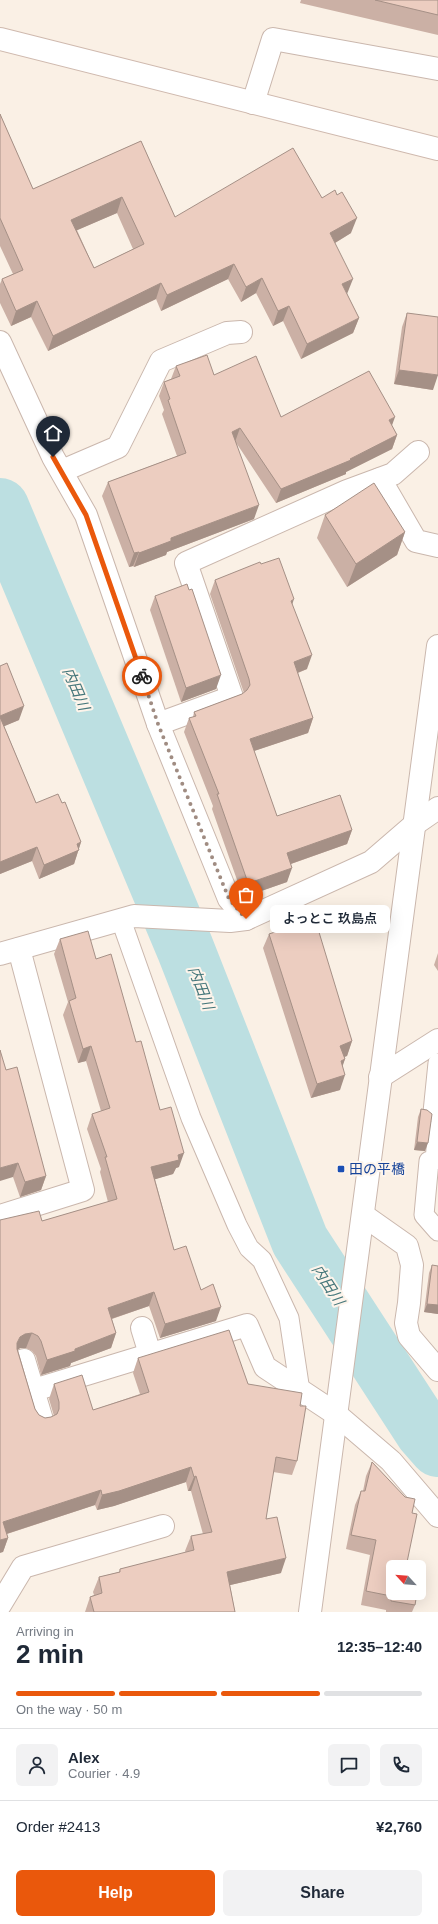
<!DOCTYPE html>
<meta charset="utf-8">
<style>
body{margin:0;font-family:Helvetica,"Noto Sans JP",sans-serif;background:#f2f2f3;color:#1f2937;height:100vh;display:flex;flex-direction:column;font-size:15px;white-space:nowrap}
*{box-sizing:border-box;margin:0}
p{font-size:13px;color:#747a83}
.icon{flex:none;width:22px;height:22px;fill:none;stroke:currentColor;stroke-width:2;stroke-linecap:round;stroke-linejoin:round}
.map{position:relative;height:1612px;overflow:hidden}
.sheet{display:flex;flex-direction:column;background:#fff;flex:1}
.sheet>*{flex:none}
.needle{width:26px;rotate:296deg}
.tools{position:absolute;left:386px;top:1560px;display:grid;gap:8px}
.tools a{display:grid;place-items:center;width:40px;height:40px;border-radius:6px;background:#fff;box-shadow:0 4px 16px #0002;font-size:20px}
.pin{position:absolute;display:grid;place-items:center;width:34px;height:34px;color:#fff;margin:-41px -17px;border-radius:50% 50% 50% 0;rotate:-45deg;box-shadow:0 0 4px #0007}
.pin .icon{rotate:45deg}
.courier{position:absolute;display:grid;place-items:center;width:40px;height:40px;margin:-20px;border:3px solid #ea580c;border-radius:50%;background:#fff;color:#222;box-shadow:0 1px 5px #0007}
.bubble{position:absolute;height:28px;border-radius:6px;background:#fff;box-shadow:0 4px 16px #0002;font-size:13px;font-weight:600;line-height:28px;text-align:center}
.head em{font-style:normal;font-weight:600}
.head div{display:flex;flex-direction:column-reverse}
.head{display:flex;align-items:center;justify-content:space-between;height:68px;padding:0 16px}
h1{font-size:26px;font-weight:600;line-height:30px}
.bar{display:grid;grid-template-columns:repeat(4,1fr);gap:6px 4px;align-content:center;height:48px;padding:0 16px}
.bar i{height:5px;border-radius:3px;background:#e0e1e3}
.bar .selected{background:#ea580c}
.bar p{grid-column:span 4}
.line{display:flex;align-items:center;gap:10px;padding:0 16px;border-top:1px solid #e0e1e3}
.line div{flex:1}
.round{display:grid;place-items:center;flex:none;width:42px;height:42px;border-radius:6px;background:#f2f2f3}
.action{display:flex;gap:8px;margin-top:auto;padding:8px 16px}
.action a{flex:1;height:46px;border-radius:6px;background:#ea580c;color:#fff;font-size:16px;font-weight:600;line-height:46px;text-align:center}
.action a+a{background:#f2f2f3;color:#1f2937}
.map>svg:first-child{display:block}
</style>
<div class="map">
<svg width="438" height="1612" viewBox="0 0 438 1612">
<rect width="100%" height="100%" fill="#faf0e5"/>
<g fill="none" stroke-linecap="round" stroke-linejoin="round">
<path stroke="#bcdfe1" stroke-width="58" d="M0 507 185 948 300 1241 424 1432 438 1448"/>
<defs>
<g id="service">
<path d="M121 920 191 1118 237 1225 249 1248 262 1260 289 1318 300 1391"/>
<path d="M438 1063 433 1112 438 1113"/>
<path d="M438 1128 435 1160 429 1161 424 1215 438 1231"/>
</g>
<g id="minor">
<path d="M253 103 273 39 438 69"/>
<path d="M0 342 53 457 86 515 158 724 229 899 246 919"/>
<path d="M62 471 118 447 161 361 227 333 241 332"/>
<path d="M380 479 416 541 438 546"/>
<path d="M158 724 232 697 186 563 347 491 393 474 418 452"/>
<path d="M0 954 134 916 230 921 246 919 371 862 415 824"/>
<path d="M380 1077 438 1040"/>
<path d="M363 1215 407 1246 412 1265 409 1303 406 1323 409 1336 438 1370"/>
<path d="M0 1216 83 1190 19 949"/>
<path d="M142 1328 150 1354"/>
<path d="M24 1360 42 1420"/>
<path d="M34 1390 247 1325 265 1367 336 1414 391 1461 438 1516"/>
<path d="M0 1605 23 1567 163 1526"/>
</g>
<g id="tertiary">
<path d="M415 824 438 808"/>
<path d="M310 1612 438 646"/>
</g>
<path id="secondary" d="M0 39 438 149"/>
</defs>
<use href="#service" stroke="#cab7ad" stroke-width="21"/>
<use href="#minor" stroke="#cab7ad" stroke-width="24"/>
<use href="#tertiary" stroke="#cab7ad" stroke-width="24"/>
<use href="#secondary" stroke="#cfb9ae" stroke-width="24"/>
<use href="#service" stroke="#fff" stroke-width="19"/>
<use href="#minor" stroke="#fff" stroke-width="22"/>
<use href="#tertiary" stroke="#fff" stroke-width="22"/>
<use href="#secondary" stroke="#fff" stroke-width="22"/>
</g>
<g fill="#cbb0a5" fill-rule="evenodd">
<path d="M301 0H438V35L300 3Z"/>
<path d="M0 114 33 189 141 141 175 217 322 198 351 233 335 243 347 294 359 318 353 333 301 359 283 321 273 326 256 293 241 302 228 279 161 311 156 299 48 351 31 317 11 326 0 303V284L2 279 13 274 0 246ZM117 213 133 249 94 268 77 230Z"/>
<path d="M407 313 433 390 394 384 402 327Z"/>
<path d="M176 366 214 375 281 417 392 426 397 435 392 449 346 472V474L276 503 237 444 254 519 167 552 166 555 134 567 133 566 129 567 102 496 108 482 177 456 162 414 164 410 159 396 164 382 171 379Z"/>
<path d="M325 515 405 532 397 555 347 587 317 538Z"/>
<path d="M261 564 292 605 307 669 298 673 313 718 308 733 254 751 277 816 352 830 347 844 291 864 287 882 244 897 242 894 212 809 213 806 184 732 189 718 193 717 194 712 242 694 244 693 210 594 215 580Z"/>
<path d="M155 596 216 689 181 702 150 610Z"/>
<path d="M0 666 19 720 4 726 36 803H62L81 842 74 864 39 879 32 861 0 874Z"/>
<path d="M269 934 352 1041 347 1056 344 1057 345 1059 342 1066 340 1090 311 1098 263 948Z"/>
<path d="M60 939 96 959 136 1042 179 1167 176 1168 173 1174 155 1179 174 1250 201 1290 216 1321 160 1338 149 1306 112 1319 116 1333 111 1348 71 1363 70 1366 41 1375 36 1356 32 1351 26 1348H20L18 1350 35 1409 39 1415 45 1418 51 1417 54 1416 49 1399 54 1384 93 1410 140 1394 133 1373 138 1358 248 1384 300 1406 297 1461 292 1475 273 1472 266 1519 281 1573 230 1585 235 1612H85L90 1597 94 1595 93 1592 99 1577 119 1572 120 1569 186 1553 185 1551 191 1536 203 1534 191 1491H188L186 1482 114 1506 97 1510 95 1505 7 1534 8 1538 3 1552 0 1220 42 1221 108 1202 100 1172 101 1169 87 1129 92 1114 101 1111 86 1061 78 1063 63 1015 68 1002 54 954Z"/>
<path d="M438 953V971L434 965Z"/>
<path d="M6 1070 46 1176 41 1190 20 1197 13 1177Z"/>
<path d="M421 1109 425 1151 414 1150 418 1117Z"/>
<path d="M432 1265 438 1314 424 1312 429 1273Z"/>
<path d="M372 1462 393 1567 415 1605 412 1612H386V1610L361 1605 370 1555 346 1549 355 1505 361 1491H363L366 1476Z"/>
</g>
<g fill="#a59086">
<path d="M122 197 117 213 66 235 71 220Z"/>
<path d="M357 218 351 233 325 249 330 233Z"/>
<path d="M234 264 228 279 161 311 167 295Z"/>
<path d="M262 278 256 293 241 302 246 287Z"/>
<path d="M353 279 347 294 342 284Z"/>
<path d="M161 283 156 299 48 351 53 336Z"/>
<path d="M37 301 31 317 11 326 16 311Z"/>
<path d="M289 306 283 321 273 326 278 311Z"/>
<path d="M359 318 353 333 301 359 307 344Z"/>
<path d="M399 370 438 375 433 390 394 384Z"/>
<path d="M395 417 390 431 389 420Z"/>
<path d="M240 428 235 442 232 432Z"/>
<path d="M397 435 392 449 346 472V474L276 503 281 489 350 459Z"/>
<path d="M259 505 254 519 167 552 166 555 134 567 139 553 171 538Z"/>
<path d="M405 532 397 555 347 587 356 564Z"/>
<path d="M139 552 133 566 129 567 134 553Z"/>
<path d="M294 599 289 614 291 601Z"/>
<path d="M312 655 307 669 289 676 294 662Z"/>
<path d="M221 675 216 689 181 702 186 688Z"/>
<path d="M24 706 19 720 0 728V716Z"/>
<path d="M313 718 308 733 245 754 250 739Z"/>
<path d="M352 830 347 844 282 867 287 853Z"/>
<path d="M81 842 74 864 39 879 44 865 77 844Z"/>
<path d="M37 847 32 861 0 874V862Z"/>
<path d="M292 868 287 882 244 897 249 883Z"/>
<path d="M352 1041 347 1056 335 1060 340 1046Z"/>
<path d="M91 1046 86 1061 78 1063 83 1049Z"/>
<path d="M345 1059 340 1074 341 1061Z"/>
<path d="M345 1075 340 1090 311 1098 317 1084Z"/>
<path d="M417 1142 428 1143 425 1151 414 1150Z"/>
<path d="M184 1153 179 1167 176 1168 173 1174 146 1182 151 1167 178 1155Z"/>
<path d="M18 1163 13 1177 0 1181V1168Z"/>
<path d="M46 1176 41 1190 20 1197 25 1182Z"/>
<path d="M154 1292 149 1306 102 1322 108 1308Z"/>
<path d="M427 1304 438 1305V1314L424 1312Z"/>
<path d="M221 1307 216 1321 160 1338 165 1324Z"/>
<path d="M32 1333 26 1348H20L15 1352 17 1343 20 1337 25 1334Z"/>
<path d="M116 1333 111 1348 71 1363 70 1366 41 1375 47 1360Z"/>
<path d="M191 1467 186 1482 114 1506 97 1510 102 1495Z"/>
<path d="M196 1476 191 1491H188L194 1477Z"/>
<path d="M101 1490 95 1505 0 1536 3 1522Z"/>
<path d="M8 1538 3 1552 0 1553V1540Z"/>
<path d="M286 1558 281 1573 222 1587 227 1572Z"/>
</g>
<g fill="#eccdc0" stroke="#a59086" fill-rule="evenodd">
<path d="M375 0H438V15Z"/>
<path d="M0 114 33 189 141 141 175 217 293 148 322 198 335 190 337 195 342 192 357 218 330 233 353 279 342 284 359 318 307 344 289 306 278 311 262 278 246 287 234 264 167 295 161 283 53 336 37 301 16 311 2 279 23 270 0 218ZM122 197 144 244 94 268 71 220Z"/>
<path d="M407 313 438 317V375L399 370Z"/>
<path d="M207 355 214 375 256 356 281 417 369 371 395 417 389 420 397 435 350 459 351 460 281 489 240 428 232 432 259 505 171 538V541L139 553V552L134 553 108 482 186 453 168 400 170 399 164 382 180 376 176 366Z"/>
<path d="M374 483 405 532 356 564 325 515Z"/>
<path d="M279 558 294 599 291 601 312 655 294 662 313 718 250 739 277 816 340 795 352 830 287 853 292 868 249 883 247 880 217 794H219L189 718 196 716 194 712 242 694 247 690 250 685 249 679 215 580 260 562 261 564Z"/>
<path d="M187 584 189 590 192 589 221 675 186 688 155 596Z"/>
<path d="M7 663 24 706 0 716V666Z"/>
<path d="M0 717 36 803 58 794 62 803 65 802 81 842 77 844 79 850 44 865 37 847 0 862Z"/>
<path d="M315 919 352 1041 340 1046 345 1059 341 1061 345 1075 317 1084 269 934Z"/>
<path d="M88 931 96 959 111 954 136 1042 141 1041 160 1110 171 1107 184 1153 178 1155 179 1160 151 1167 174 1250 186 1246 201 1290 213 1284 221 1307 165 1324 154 1292 108 1308 116 1333 75 1349V1351L47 1360 41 1341 38 1336 32 1333 25 1334 20 1337 17 1343V1349L35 1409 39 1415 45 1418 51 1417 57 1414 59 1409V1402L54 1384 82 1375 93 1410 149 1392 138 1358 229 1330 248 1384 302 1393 300 1406H306L297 1461 276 1457 266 1519 277 1517 286 1558 227 1572 235 1612H94L90 1597 102 1593 99 1577 120 1572V1569L194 1550 191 1536 212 1532 196 1476 194 1477 191 1467 119 1491 102 1495 101 1490 3 1522 8 1538 0 1540V1220L39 1211 42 1221 117 1199 105 1157H107L92 1114 110 1108 91 1046 83 1049 69 1001 76 998 60 939Z"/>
<path d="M0 1050 6 1070 17 1067 46 1176 25 1182 18 1163 0 1168Z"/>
<path d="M421 1109 427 1110 432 1114 428 1143 417 1142Z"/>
<path d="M432 1265 438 1266V1305L427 1304Z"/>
<path d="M372 1462 405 1497 415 1499 412 1513 417 1514 406 1567H393V1593H417L415 1605 391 1601V1596L366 1591 376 1540 351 1535 361 1491H365Z"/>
</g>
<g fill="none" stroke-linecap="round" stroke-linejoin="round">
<path stroke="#a08c82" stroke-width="4" stroke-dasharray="0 7.2" d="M142 676 158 724 229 899 246 919"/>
<path stroke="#ea580c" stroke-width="5" d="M53 457 86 515 142 676"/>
</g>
<rect fill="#1a4fb4" stroke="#fdf4eb" stroke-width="1.5" x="337" y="1165" width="8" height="8" rx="2"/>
<g text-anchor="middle" stroke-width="4" stroke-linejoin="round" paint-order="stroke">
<g font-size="14" fill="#164399" stroke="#fdf4eb" text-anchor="start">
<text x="349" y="1174">田の平橋</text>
</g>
<g font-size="15" font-style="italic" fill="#46777b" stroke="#fdf4eb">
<text transform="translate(76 689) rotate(67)" y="5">内田川</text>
<text transform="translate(201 988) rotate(69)" y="5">内田川</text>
<text transform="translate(328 1285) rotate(57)" y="5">内田川</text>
</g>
</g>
</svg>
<div class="tools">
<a><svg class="needle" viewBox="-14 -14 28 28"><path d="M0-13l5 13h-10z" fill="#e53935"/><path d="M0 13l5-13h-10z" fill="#747a83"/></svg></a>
</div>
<div class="pin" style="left:246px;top:919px;background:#ea580c"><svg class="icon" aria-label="bag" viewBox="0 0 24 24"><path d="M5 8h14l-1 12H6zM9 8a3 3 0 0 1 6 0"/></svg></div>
<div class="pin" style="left:53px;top:457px;background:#1f2937"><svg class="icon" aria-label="home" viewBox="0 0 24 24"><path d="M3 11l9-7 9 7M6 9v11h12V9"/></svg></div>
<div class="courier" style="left:142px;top:676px"><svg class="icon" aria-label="bike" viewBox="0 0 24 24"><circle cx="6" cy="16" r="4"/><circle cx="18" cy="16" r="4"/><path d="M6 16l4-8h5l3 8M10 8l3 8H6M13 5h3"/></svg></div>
<div class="bubble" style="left:270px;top:905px;width:120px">よっとこ 玖島点</div>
</div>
<section class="sheet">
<div class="head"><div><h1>2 min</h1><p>Arriving in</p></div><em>12:35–12:40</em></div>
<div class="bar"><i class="selected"></i><i class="selected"></i><i class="selected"></i><i></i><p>On the way · 50 m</p></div>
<div class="line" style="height:72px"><a class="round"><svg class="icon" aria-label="person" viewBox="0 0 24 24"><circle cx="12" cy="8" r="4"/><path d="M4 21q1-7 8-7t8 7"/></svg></a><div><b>Alex</b><p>Courier · 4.9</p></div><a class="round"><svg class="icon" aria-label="chat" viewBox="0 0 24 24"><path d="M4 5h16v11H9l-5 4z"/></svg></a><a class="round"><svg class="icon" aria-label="phone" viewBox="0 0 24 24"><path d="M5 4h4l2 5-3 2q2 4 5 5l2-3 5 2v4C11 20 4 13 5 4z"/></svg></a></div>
<div class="line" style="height:52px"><div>Order #2413</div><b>¥2,760</b></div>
<div class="action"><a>Help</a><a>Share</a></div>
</section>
